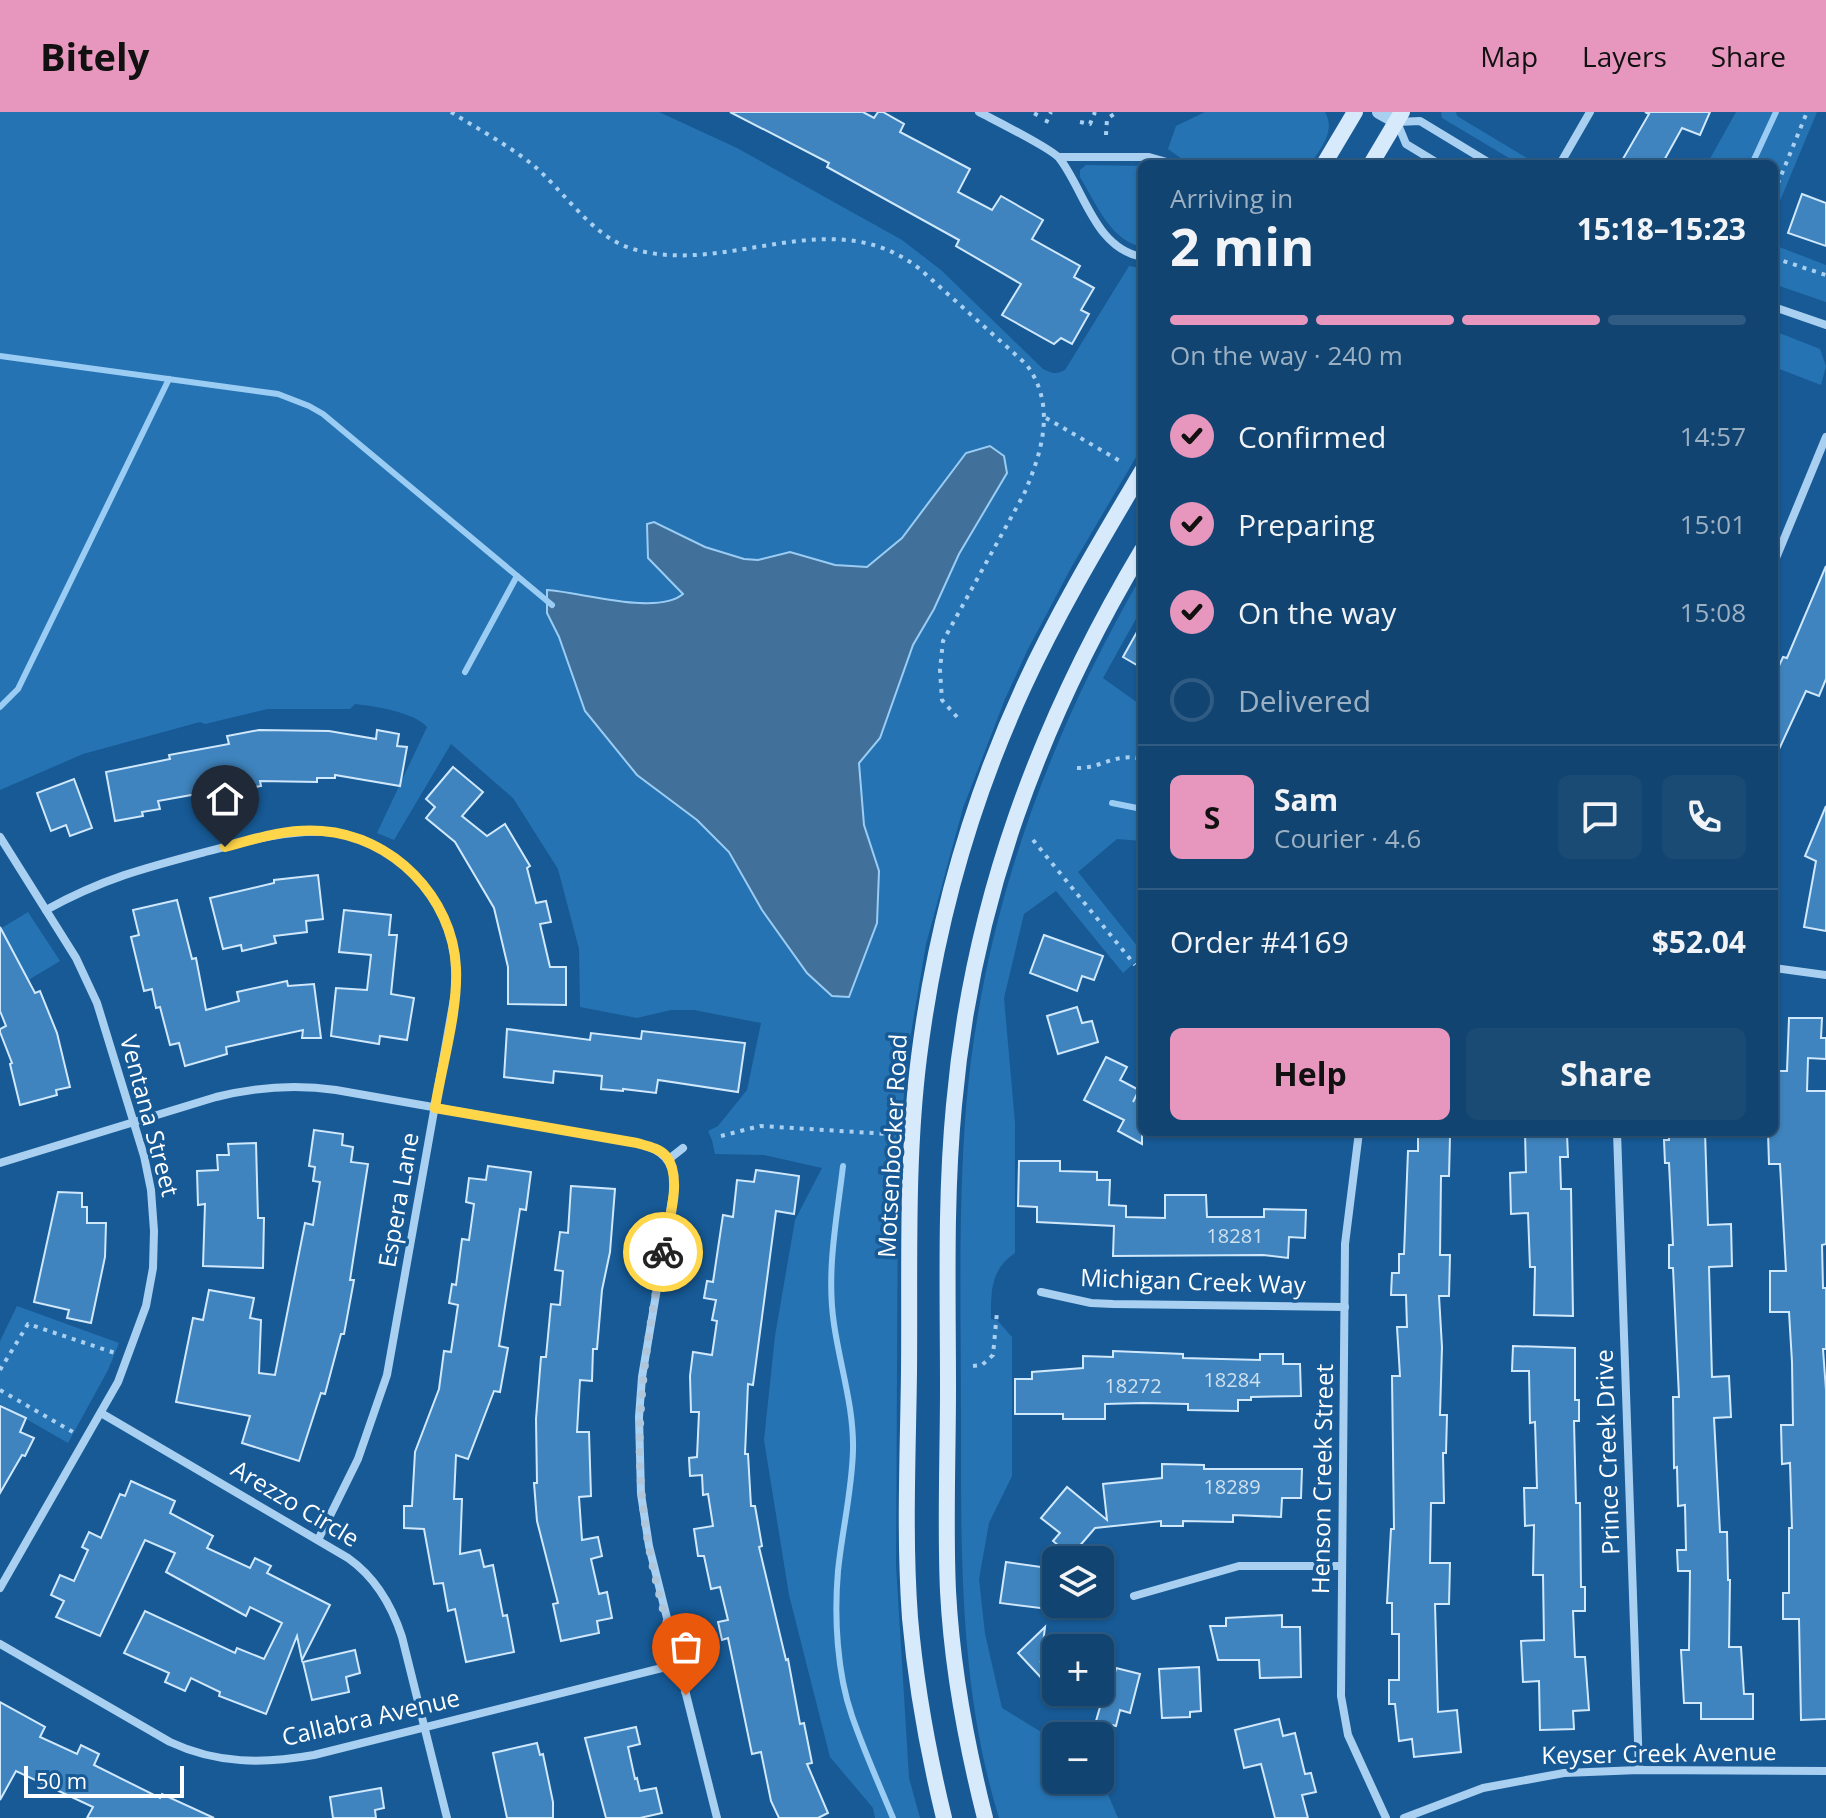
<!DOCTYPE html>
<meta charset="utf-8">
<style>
body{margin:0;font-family:"Open Sans",sans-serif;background:#1a4b75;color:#f1f3f6;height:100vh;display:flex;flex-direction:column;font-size:30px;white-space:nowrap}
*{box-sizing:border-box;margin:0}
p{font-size:26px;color:#9cb0c3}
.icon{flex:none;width:44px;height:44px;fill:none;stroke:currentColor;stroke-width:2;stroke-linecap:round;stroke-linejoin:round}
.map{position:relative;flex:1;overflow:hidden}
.side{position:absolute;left:1138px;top:48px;width:640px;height:976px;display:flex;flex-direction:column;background:#114470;border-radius:12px;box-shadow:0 2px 6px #0004,0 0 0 2px #305c83}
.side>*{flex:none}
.buttons{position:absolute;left:1042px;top:1434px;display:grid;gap:16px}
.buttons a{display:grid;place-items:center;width:72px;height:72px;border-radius:12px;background:#114470;box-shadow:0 2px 6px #0004,0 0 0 2px #305c83;font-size:40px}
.scale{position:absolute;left:24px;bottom:20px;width:160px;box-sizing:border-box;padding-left:8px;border:4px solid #fff;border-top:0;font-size:22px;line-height:28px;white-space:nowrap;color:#fff;-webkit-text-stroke:6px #175a96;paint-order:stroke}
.pin{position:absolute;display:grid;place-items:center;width:68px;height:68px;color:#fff;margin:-82px -34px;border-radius:50% 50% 50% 0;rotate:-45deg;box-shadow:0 0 8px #0007}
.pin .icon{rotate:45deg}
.courier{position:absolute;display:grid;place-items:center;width:80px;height:80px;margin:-40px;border:6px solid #ffd54a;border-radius:50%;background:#fff;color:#222;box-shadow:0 2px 10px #0007}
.overview em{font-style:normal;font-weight:700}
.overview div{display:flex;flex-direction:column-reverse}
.overview{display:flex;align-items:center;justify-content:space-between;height:136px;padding:0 32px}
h1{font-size:52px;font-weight:700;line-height:60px}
.bar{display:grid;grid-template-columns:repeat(4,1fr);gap:12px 8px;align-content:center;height:96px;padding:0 32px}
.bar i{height:10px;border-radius:6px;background:#305c83}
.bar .on{background:#e797bd}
.bar p{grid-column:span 4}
.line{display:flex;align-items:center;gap:20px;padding:0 32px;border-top:2px solid #305c83}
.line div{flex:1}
.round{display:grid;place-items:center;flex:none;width:84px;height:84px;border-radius:12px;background:#1a4b75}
ol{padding:0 32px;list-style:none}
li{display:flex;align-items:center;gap:24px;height:88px}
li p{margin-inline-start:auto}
li .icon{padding:8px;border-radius:50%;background:#e797bd;color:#111;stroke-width:4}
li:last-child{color:#9cb0c3}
li i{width:44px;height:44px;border:4px solid #305c83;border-radius:50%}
.cta{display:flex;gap:16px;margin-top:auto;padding:16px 32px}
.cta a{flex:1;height:92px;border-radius:12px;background:#e797bd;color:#111;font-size:32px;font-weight:700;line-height:92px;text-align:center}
.cta a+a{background:#1a4b75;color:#f1f3f6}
header{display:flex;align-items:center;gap:48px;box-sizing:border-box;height:112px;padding:0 40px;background:#e797bd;color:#111}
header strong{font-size:38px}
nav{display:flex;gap:44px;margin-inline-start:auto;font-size:28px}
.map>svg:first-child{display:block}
</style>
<header>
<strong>Bitely</strong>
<nav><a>Map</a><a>Layers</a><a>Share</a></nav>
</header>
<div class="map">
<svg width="1826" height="1706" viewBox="0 0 1826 1706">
<rect width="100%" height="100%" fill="#175a96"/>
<g fill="#2673b3">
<path d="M0 0H659L737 36 902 128 941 158 1043 257C1051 261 1056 263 1065 258L1129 154 1142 156V335L1072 454 1028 537 1005 587 963 696 926 832 907 945 898 1054 896 1453 909 1666 920 1706H875L873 1696 830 1645 789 1483 764 1328 775 1224 795 1108 822 1056 764 1043 715 1042 712 1028 708 1019 718 1014 747 978 761 911 694 898H671L637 906 580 895 579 837 558 757 513 686 451 632 394 728 377 721 427 615C414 600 374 594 355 592L350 597H268L205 612 200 610 83 642 0 678Z"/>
<path d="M1205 0H1325C1336 20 1321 35 1311 52H1189L1168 37 1176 14Z"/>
<path d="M1441 0H1456L1457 4 1527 46 1514 49 1442 6Z"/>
<path d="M1736 0H1817L1774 103V52H1707Z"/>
<path d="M1086 53 1142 54V135C1110 128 1096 91 1080 65V58Z"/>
<path d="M1774 133 1826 153V190L1774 172Z"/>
<path d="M1774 219 1820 237 1826 254 1821 273 1774 255Z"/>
<path d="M1142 463V496L1103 566 1142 594V729L1117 727 1078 760 1142 840V844L1123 861 1056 779 1024 802 1004 886 1015 1011V1141C990 1158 991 1180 991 1207L997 1208 1012 1225V1364L989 1411 979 1467 985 1522 1002 1596 1056 1629V1668H1100V1664L1118 1706H999C959 1575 961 1440 961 1304 961 1202 958 1098 966 996 982 806 1047 627 1142 463Z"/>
<path d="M28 800 60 849 0 885V817Z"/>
<path d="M17 1194 119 1231 108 1258 68 1331 0 1292V1229Z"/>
</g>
<path fill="#41709b" stroke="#9bcdf4" stroke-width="2" d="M990 334 1004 344 1007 361 959 442 934 497 913 533 880 626 859 651 864 713 879 759 877 811 849 885 832 884 807 861 762 798 729 740 697 708 637 663 585 599 559 525 547 501V478C581 480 657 504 683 482L648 446 647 412 654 410 705 435 744 447 758 448 790 440 835 453 867 455 902 426 966 341Z"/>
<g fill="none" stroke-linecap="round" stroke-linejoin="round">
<g stroke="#9bcdf4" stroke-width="6">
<path d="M1752 52 1776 0"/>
<path d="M0 244 278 282 309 294 323 302 552 493"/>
<path d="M465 560 517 464"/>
<path d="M0 595 18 577 169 267"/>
<path d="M1112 691 1142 697"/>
<path d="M843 1054C837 1106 826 1159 834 1212 840 1254 854 1295 853 1338 852 1379 842 1419 838 1459 834 1505 837 1561 852 1604 864 1639 879 1672 893 1706"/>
</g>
</g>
<g fill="#3f84be" stroke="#d0e8fc" stroke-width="2">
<path d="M730 0H863L874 6 878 0H883L904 12 900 20 970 57 958 80 992 98 1001 84 1043 108 1032 127 1080 154 1074 165 1094 176 1081 198 1089 202 1072 232 1061 226 1054 232 1002 203 1021 172 956 134 959 128 827 55 829 51Z"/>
<path d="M1645 0H1710L1700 23 1682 16 1662 52H1620L1649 2Z"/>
<path d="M1802 82 1826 91V134L1788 121Z"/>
<path d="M1826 454V567L1819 584 1806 579 1774 648V565L1783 545 1787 546Z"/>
<path d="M1142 511V556L1123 545Z"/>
<path d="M259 618 329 619 376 627 377 618 399 622 397 634 407 635 400 674 335 663V666H317V670L260 669 261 674 216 682 217 687 199 690 197 682 158 689 160 697 142 700 143 704 115 709 106 660 170 647 169 643 229 632 227 624Z"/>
<path d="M453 655 483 680 462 704 487 724 505 712 530 754 527 756 536 791 546 789 551 810 540 812 550 855H566V893L508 892V855L494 796 455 730 426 706 435 695 426 687Z"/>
<path d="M74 667 92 716 70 724 66 713 51 719 37 681Z"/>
<path d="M1826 694V819L1804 815 1816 749 1805 744Z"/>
<path d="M318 763 323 807 306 809 307 820 274 824 276 831 242 839 241 833 223 837 210 786 274 771V768Z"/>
<path d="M177 788 192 847 196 846 206 898 239 889 237 880 287 869 288 874 314 872 321 926H302L303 918 226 935 227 942 185 954 179 931 170 933 160 895 156 896 152 877 144 879 131 825 139 823 133 798Z"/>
<path d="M344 798 391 803 389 823H397L391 882 414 886 407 928 380 924 379 932 331 924 336 876 367 878 371 843 339 840Z"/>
<path d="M0 815 35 881 40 879 57 921 70 975 56 978 57 983 20 993 10 952 12 951 0 920V917L6 914 0 899Z"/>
<path d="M1044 823 1103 844 1094 868 1082 864 1077 879 1030 861Z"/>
<path d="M1077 895 1082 911 1092 909 1098 930 1058 942 1047 904Z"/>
<path d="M1789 906H1822L1821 926H1826V947L1808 946 1807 979H1826V1132L1822 1133 1823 1176H1826V1237H1823L1826 1278V1607L1801 1608 1799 1507H1783V1481H1789V1416H1792L1790 1351 1782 1352 1781 1313H1793L1792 1250 1789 1200H1770V1159H1786L1780 1052H1769L1768 1020H1774V1012L1778 1011 1779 959H1787Z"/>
<path d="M507 917 590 928 591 921 641 927 642 919 745 931 738 980 658 968 656 981 623 977V979L601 977 602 964 554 959 553 971 504 965Z"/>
<path d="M1106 945 1127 955 1120 968 1139 978 1133 990 1142 972V1032L1118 1019 1124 1008 1084 988Z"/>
<path d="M314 1018 343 1022 342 1033 353 1035 351 1050 368 1052 350 1168H354L344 1222H341L325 1282 321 1281 299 1349 242 1331 250 1304 176 1290 193 1206 203 1208 209 1178 254 1186 250 1206 261 1208 259 1261 275 1263 305 1111 313 1113 320 1070 313 1069 315 1055 309 1054Z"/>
<path d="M1525 1020H1562V1023L1567 1022 1568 1045H1560L1561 1077H1571L1573 1204 1534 1203 1535 1155H1530L1528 1101 1511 1102 1510 1061 1526 1060Z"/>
<path d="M1669 1020H1705L1708 1113 1731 1112 1732 1154 1709 1155 1712 1265 1729 1264 1731 1305 1714 1306 1720 1420H1727L1728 1468H1730L1729 1535H1741L1744 1582H1753V1607H1701V1591H1684L1681 1538H1689L1690 1459H1678L1677 1438H1686L1685 1393 1678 1394 1677 1355 1674 1356 1673 1285H1679L1673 1156H1669V1133H1673L1669 1051H1665L1664 1028H1669Z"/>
<path d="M1418 1024H1450L1449 1064H1441L1440 1143H1450L1449 1184H1439L1442 1235 1440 1303H1447L1446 1341H1443L1444 1391H1431L1430 1451H1450L1449 1492H1435L1438 1600 1457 1598 1461 1640 1414 1645 1412 1627 1399 1629 1395 1592H1389V1568H1399V1522H1392V1491H1387L1391 1417H1394L1392 1264H1400L1397 1215H1407L1406 1183H1391L1392 1161H1399V1142H1404L1408 1039H1418Z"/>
<path d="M256 1031 258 1106H264L263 1156 203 1154 205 1092 198 1093 197 1059 218 1058 217 1043H229L228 1032Z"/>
<path d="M1019 1049H1060V1059L1097 1060V1068H1110L1109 1093 1126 1094V1105L1165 1106V1083H1206L1207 1105H1264V1097L1306 1098 1305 1126 1289 1125 1288 1146 1263 1143 1113 1144 1114 1114 1037 1110V1095L1018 1094Z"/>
<path d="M488 1054 531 1060 526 1098 520 1097 499 1234 508 1236 500 1280 494 1279 468 1347 456 1343 454 1387H462L460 1442 480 1438 484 1455 493 1453 503 1504 507 1503 514 1540 466 1550 455 1497 448 1499 443 1471 434 1472 424 1417 404 1416V1394H412L415 1340 439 1277 444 1239 451 1240 458 1193 449 1191 452 1172 456 1173 462 1127 469 1128 474 1092 466 1090 469 1066 486 1068Z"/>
<path d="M756 1058 799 1064 794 1102 776 1099 753 1273 748 1272 745 1342H748L751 1394H755L762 1434 759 1435 786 1548 788 1547 800 1612 804 1611 812 1651 807 1652 828 1701 818 1706H779L771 1689 761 1640 752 1642 728 1526 722 1528 718 1510 728 1508 720 1475 711 1477 704 1444H698L694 1417 713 1414 708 1382 703 1383 702 1363 690 1364 689 1346 697 1345 699 1300H691L690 1264 693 1240 712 1243 717 1209 712 1208 716 1188 704 1186 707 1169 713 1170 723 1103 733 1105 737 1068 754 1070Z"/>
<path d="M571 1074 615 1077 610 1140 602 1178 597 1237H593L592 1269 580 1268 577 1320H589L591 1384 579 1385 582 1428 598 1425 602 1444 591 1447 599 1482 607 1480 612 1506 597 1509 599 1521 561 1529 553 1492 558 1491 537 1409 534 1371H537L536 1307 541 1245H546L551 1192 560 1193 563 1159 555 1158 560 1120 568 1121Z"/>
<path d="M58 1080 82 1081V1095H87V1111H106L105 1145 91 1211 67 1206 69 1198 34 1190Z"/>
<path d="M1513 1234 1575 1236V1288H1579V1309H1574L1576 1391H1580L1581 1475H1585V1499H1573L1575 1545H1585L1589 1598 1573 1599 1574 1617 1540 1618 1539 1569 1523 1570 1521 1529 1544 1528 1543 1463H1533L1534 1413 1525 1414 1524 1376H1537L1535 1310 1530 1311 1529 1259H1512Z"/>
<path d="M1113 1239 1183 1242V1246L1260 1248V1242H1283V1252H1300L1301 1284 1251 1285V1288H1238V1299L1188 1298V1292L1143 1291 1105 1292V1307H1063V1302H1015V1267H1032V1260L1083 1256V1244L1113 1245Z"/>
<path d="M0 1294 26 1306 20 1320 34 1326 25 1344 22 1343 0 1381Z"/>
<path d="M1162 1352 1204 1353V1357H1302L1301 1386H1282L1281 1405 1233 1403V1410L1183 1409V1414H1161V1409L1095 1416 1071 1444 1053 1429 1060 1421 1041 1406 1067 1375 1107 1408 1103 1372 1162 1366Z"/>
<path d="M131 1369 175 1389 170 1401 213 1424 207 1436 250 1456 255 1446 271 1454 267 1461 330 1493 302 1548 297 1524 266 1602 219 1584 220 1580 191 1566 185 1579 165 1570 169 1561 124 1541 145 1499 235 1541 237 1536 264 1547 282 1511 250 1495 246 1504 166 1460 175 1441 145 1428 100 1524 56 1505 64 1489 51 1483 60 1463 74 1469 88 1438 82 1435 89 1420 101 1426 120 1382 125 1384Z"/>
<path d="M1006 1450 1056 1457V1478H1050L1048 1497 1000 1491Z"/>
<path d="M1282 1503V1515H1300L1301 1565 1260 1566 1259 1548H1218L1210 1514H1226V1506Z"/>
<path d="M1045 1515 1041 1548 1056 1533V1563L1047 1572 1018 1541Z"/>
<path d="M355 1538 360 1561 346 1565 349 1580 312 1588 303 1550Z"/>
<path d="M1199 1555 1201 1599 1190 1600V1605L1162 1606 1159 1557Z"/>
<path d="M1116 1556 1140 1562 1130 1601 1120 1598 1116 1614 1096 1609 1100 1595 1066 1587 1067 1580H1100V1557L1113 1570Z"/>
<path d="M0 1590 45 1615 40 1625 77 1642 81 1633 99 1642 94 1653 160 1686 162 1682 214 1706H87L93 1695 16 1659 0 1688Z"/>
<path d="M1279 1607 1283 1624 1295 1621 1305 1662 1311 1661 1316 1680 1302 1683 1308 1706H1275L1261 1652 1244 1656 1235 1618Z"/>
<path d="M636 1615 640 1632 628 1635 635 1667 637 1666 640 1679 656 1676 662 1701 640 1706H606L585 1626Z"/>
<path d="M537 1631 540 1643 543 1642 553 1690V1706H507L493 1641Z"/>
<path d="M381 1676 384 1696 375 1698 376 1706H333L330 1685Z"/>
</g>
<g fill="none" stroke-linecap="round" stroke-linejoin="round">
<g stroke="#a9d0f1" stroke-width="4" stroke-dasharray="4 6" stroke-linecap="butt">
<path d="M451 0C478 17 508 33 533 53 563 78 592 124 630 136 726 167 832 86 921 158L1026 252C1057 293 1042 340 1024 382L943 529 940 558 942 588 957 605"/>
<path d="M1035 4 1037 0"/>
<path d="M1080 10 1090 12 1095 0"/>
<path d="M1046 11 1051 0"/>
<path d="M1106 23 1107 7 1117 0"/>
<path d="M1774 81 1807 0"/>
<path d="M1774 146 1826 163"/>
<path d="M1046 306 1120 349"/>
<path d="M1077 656C1100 657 1115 640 1142 647"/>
<path d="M1033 728 1135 853"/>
<path d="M721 1024 760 1014 888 1022"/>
<path d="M973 1254 982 1253 993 1243 997 1200"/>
<path d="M0 1258 28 1212 115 1241"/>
<path d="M0 1278 73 1320"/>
</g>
<g stroke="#a9d0f1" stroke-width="8">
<path d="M979 0C994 8 1053 37 1060 47 1085 80 1095 136 1142 145"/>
<path d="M1059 45H1149L1174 52"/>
<path d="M1439 52 1406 32 1397 10 1420 9 1491 52"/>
<path d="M1560 52 1590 0"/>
<path d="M1774 195 1826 213"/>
<path d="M1774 451 1826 325"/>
<path d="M0 725 76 846 97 891 144 1044 151 1078 154 1119 153 1156 146 1194 118 1270 0 1476"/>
<path d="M46 798C102 767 144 756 205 740 286 719 361 696 423 773 448 804 459 841 455 881L387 1263 358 1347 318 1428"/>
<path d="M1774 856 1826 863"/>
<path d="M1359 1020 1345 1132 1341 1584 1348 1623 1386 1706"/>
<path d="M1617 1020 1639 1658"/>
<path d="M669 1047 683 1036"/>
<path d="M0 1051 216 985C256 975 295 972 336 978L637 1031C662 1037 675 1049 674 1076L642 1265 639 1305 641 1382 649 1434 717 1706"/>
<path d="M1041 1180 1091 1191 1113 1192 1345 1195"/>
<path d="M101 1301 348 1446C375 1465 392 1494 402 1525L447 1706"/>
<path d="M1134 1484 1239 1454H1342"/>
<path d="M0 1532 170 1630C217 1652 263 1652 314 1643L678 1552"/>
<path d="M1404 1706 1483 1676 1564 1661 1639 1658 1826 1659"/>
</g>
<path stroke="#a9d0f1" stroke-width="14" d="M1379 0 1397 10"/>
<g stroke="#d7eafc" stroke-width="16">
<path d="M1324 52 1355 0"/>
<path d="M1371 52 1402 0"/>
<path d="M944 1706C928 1640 916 1574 910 1506 904 1424 908 1342 909 1260 910 1155 906 1049 919 945 935 817 970 691 1024 574 1058 500 1100 430 1142 359"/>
<path d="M985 1706C966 1631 952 1557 948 1479 945 1412 948 1343 948 1276 948 1182 945 1087 954 993 972 791 1039 611 1142 438"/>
</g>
</g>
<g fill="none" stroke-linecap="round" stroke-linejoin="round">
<path stroke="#aec5da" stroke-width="8" stroke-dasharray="0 14.4" d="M663 1140C647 1228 632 1313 644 1403 651 1463 671 1524 686 1583"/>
<path stroke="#ffd54a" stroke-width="10" d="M225 735C257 726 289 716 322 719 392 724 453 785 456 856 458 900 442 952 435 996L637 1031C647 1034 659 1036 666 1044 684 1065 667 1115 663 1140"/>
</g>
<g text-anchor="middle" stroke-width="7" stroke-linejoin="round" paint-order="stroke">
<g font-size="20" fill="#cfe0ef">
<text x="1235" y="1131">18281</text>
<text x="1232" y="1275">18284</text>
<text x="1133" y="1281">18272</text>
<text x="1232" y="1382">18289</text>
</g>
<g font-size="24" fill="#fff" stroke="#175a96">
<text transform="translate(149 1004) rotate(75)" y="8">Ventana Street</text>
<text transform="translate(893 1034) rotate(-87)" y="8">Motsenbocker Road</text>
<text transform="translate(399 1088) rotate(-80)" y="8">Espera Lane</text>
<text transform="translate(1193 1170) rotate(2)" y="8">Michigan Creek Way</text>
<text transform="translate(1608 1340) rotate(-92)" y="8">Prince Creek Drive</text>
<text transform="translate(1323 1367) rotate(-89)" y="8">Henson Creek Street</text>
<text transform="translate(295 1392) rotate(31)" y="8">Arezzo Circle</text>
<text transform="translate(371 1606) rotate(-13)" y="8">Callabra Avenue</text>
<text transform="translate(1659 1642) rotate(-1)" y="8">Keyser Creek Avenue</text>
</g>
</g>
</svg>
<div class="buttons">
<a><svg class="icon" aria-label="layers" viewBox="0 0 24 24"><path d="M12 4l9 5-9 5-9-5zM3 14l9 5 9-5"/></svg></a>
<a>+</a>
<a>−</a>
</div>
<div class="scale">50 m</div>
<div class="pin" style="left:686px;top:1583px;background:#ea580c"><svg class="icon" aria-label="bag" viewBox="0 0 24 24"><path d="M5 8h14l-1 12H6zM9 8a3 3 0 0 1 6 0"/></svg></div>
<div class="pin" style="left:225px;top:735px;background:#1f2937"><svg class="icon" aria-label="home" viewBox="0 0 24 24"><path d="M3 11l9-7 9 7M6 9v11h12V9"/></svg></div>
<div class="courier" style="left:663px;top:1140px"><svg class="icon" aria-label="bike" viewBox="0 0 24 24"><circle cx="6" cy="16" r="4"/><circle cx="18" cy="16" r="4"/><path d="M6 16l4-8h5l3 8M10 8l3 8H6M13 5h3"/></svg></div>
<section class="side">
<div class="overview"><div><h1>2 min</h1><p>Arriving in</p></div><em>15:18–15:23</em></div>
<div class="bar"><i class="on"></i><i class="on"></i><i class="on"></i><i></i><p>On the way · 240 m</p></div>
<ol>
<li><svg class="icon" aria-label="check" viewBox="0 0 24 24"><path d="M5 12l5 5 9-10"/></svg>Confirmed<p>14:57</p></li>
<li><svg class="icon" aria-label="check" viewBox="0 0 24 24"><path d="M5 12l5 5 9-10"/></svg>Preparing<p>15:01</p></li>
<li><svg class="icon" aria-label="check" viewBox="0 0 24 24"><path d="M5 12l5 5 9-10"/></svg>On the way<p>15:08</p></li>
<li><i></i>Delivered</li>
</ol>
<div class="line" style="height:144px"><b class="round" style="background:#e797bd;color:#111">S</b><div><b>Sam</b><p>Courier · 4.6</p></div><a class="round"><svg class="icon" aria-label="chat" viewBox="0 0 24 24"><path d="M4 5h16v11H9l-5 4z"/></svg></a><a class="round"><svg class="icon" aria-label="phone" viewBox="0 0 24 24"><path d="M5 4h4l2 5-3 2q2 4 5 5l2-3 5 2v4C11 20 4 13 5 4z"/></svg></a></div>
<div class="line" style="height:104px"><div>Order #4169</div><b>$52.04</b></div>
<div class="cta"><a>Help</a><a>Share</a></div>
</section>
</div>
